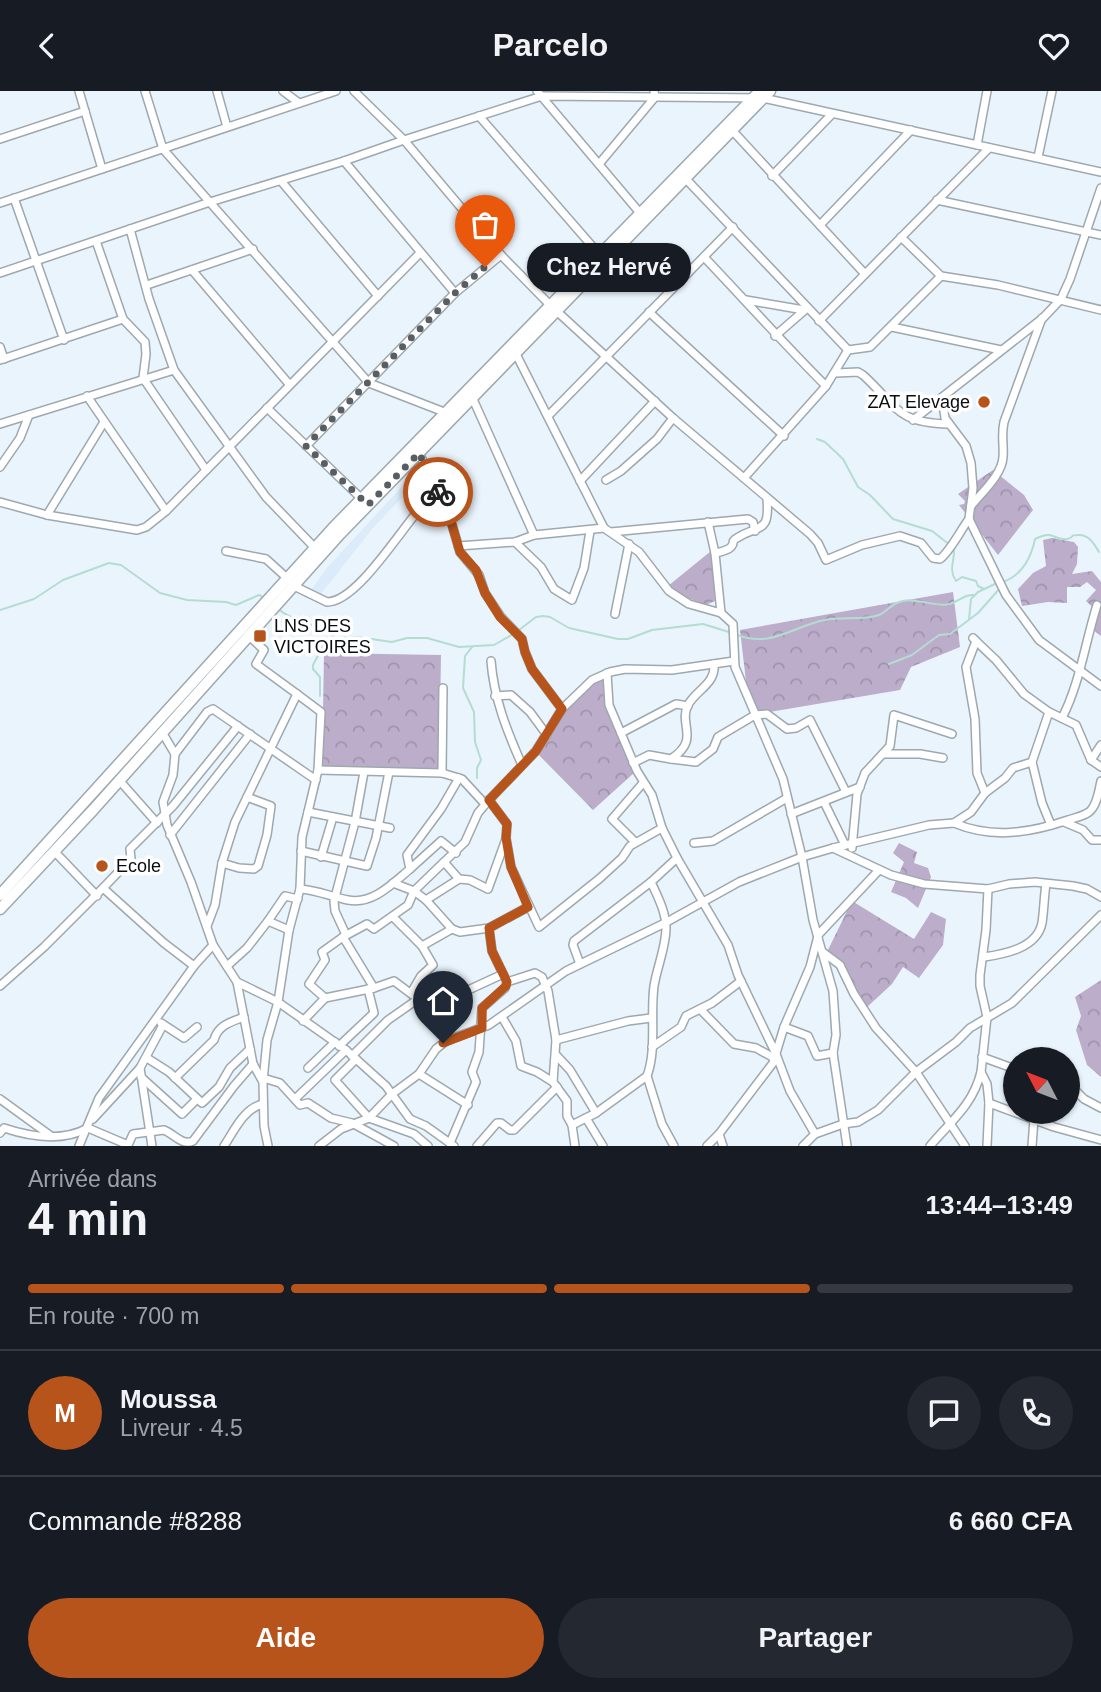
<!DOCTYPE html>
<html lang="fr">
<meta charset="utf-8">
<style>
body{margin:0;font-family:Arial,sans-serif;background:#242831;color:#f1f3f6;height:100vh;display:flex;flex-direction:column;font-size:26px;white-space:nowrap}
*{box-sizing:border-box;margin:0}
p{font-size:23px;color:#9ea1a6}
.icon{flex:none;width:38px;height:38px;fill:none;stroke:currentColor;stroke-width:2;stroke-linecap:round;stroke-linejoin:round}
.map{position:relative;height:1055px;overflow:hidden}
.drawer{display:flex;flex-direction:column;background:#171b24;flex:1}
.drawer>*{flex:none}
.needle{width:46px;rotate:312deg}
.buttons{position:absolute;left:1003px;top:956px;display:grid;gap:14px}
.buttons a{display:grid;place-items:center;width:77px;height:77px;border-radius:50%;background:#171b24;box-shadow:0 2px 5px #0004;font-size:35px}
.pin{position:absolute;display:grid;place-items:center;width:60px;height:60px;color:#fff;margin:-72px -30px;border-radius:50% 50% 50% 0;rotate:-45deg;box-shadow:0 0 7px #0007}
.pin .icon{rotate:45deg}
.courier{position:absolute;display:grid;place-items:center;width:70px;height:70px;margin:-35px;border:5px solid #b7541c;border-radius:50%;background:#fff;color:#222;box-shadow:0 2px 9px #0007}
.bubble{position:absolute;height:49px;border-radius:24px;background:#171b24;box-shadow:0 2px 5px #0004;font-size:23px;font-weight:700;line-height:49px;text-align:center}
.head em{font-style:normal;font-weight:700}
.head div{display:flex;flex-direction:column-reverse}
.head{display:flex;align-items:center;justify-content:space-between;height:119px;padding:0 28px}
h1{font-size:46px;font-weight:700;line-height:52px}
.bar{display:grid;grid-template-columns:repeat(4,1fr);gap:10px 7px;align-content:center;height:84px;padding:0 28px}
.bar i{height:9px;border-radius:5px;background:#363941}
.bar .on{background:#b7541c}
.bar p{grid-column:span 4}
.line{display:flex;align-items:center;gap:18px;padding:0 28px;border-top:2px solid #363941}
.line div{flex:1}
.round{display:grid;place-items:center;flex:none;width:74px;height:74px;border-radius:37px;background:#242831}
.primary-button{display:flex;gap:14px;margin-top:auto;padding:14px 28px}
.primary-button a{flex:1;height:80px;border-radius:42px;background:#b7541c;color:#fff;font-size:28px;font-weight:700;line-height:80px;text-align:center}
.primary-button a+a{background:#242831;color:#f1f3f6}
header{display:flex;justify-content:space-between;align-items:center;height:91px;padding:0 28px;background:#171b24;font-size:32px;font-weight:700}
.map>svg:first-child{display:block}
</style>
<header><svg class="icon" aria-label="back" viewBox="0 0 24 24"><path d="M15 5l-7 7 7 7"/></svg>Parcelo<svg class="icon" aria-label="heart" viewBox="0 0 24 24"><path d="M12 20l-8-8c-3-5 5-10 8-4 3-6 11-1 8 4z"/></svg></header>
<div class="map">
<svg width="1101" height="1055" viewBox="0 0 1101 1055">
<defs>
<pattern id="forest-crowns" width="20" height="18" patternUnits="userSpaceOnUse" patternTransform="scale(1.75)"><rect width="20" height="18" fill="#bcadcb"/><path d="M2 6a3 3 0 1 1 6 0M12 15a3 3 0 1 1 6 0" fill="none" stroke="#a094ad"/></pattern>
</defs>
<rect width="100%" height="100%" fill="#eaf4fc"/>
<path fill="#dbebf9" d="M419 377 424 384 410 403 407 401 372 438 317 508 309 502 327 477Z"/>
<g fill="url(#forest-crowns)">
<path d="M993 379 1024 404 1033 419 998 464 959 414 964 413 965 410 958 403Z"/>
<path d="M1052 447 1074 451 1078 456 1077 473 1072 483 1092 480 1101 491V545L1087 534 1098 521 1086 510 1096 499 1087 491 1080 496H1067V512L1048 511 1022 515 1018 498 1033 482 1046 475 1043 449Z"/>
<path d="M711 460 715 510 706 514 680 504 668 495Z"/>
<path d="M953 501 960 556 911 576 900 599 758 623 747 599 740 539Z"/>
<path d="M324 562 441 564 439 681 322 679Z"/>
<path d="M606 584 607 617 635 681 593 719 532 657 554 624 581 599Z"/>
<path d="M899 752 917 761 914 772 928 777 931 786 918 817 906 807 891 801 904 771 893 762Z"/>
<path d="M852 810 914 848 931 821 946 828 943 854 919 887 903 876 892 893 866 917 826 863Z"/>
<path d="M1101 889V986L1087 974 1076 939 1081 925 1075 906Z"/>
</g>
<g fill="none" stroke-linecap="round" stroke-linejoin="round">
<g stroke="#b4ddd2" stroke-width="2">
<path d="M817 348 825 351 843 368 858 396 870 404 893 428 932 440 950 454"/>
<path d="M954 458C955 469 948 479 956 490L962 486 976 490 978 495 984 498"/>
<path d="M1003 491C1022 484 1031 467 1035 448 1055 438 1053 450 1067 448 1076 446 1068 444 1078 444 1089 443 1094 453 1099 461"/>
<path d="M277 517C295 533 319 532 334 546"/>
<path d="M0 519 34 508 63 489 109 472 121 474 160 502 187 509 226 511 236 514 259 504 265 507"/>
<path d="M969 528 971 508 978 501 997 492"/>
<path d="M519 539 536 526 543 525 550 526 569 537 618 548H628L652 539 703 533 732 542"/>
<path d="M737 544C772 557 793 535 825 529 843 525 861 530 879 524 886 521 890 515 897 512 912 504 935 517 950 513 960 510 964 503 975 504"/>
<path d="M472 556 465 565 463 597 474 621 475 651 481 669 477 677V687"/>
<path d="M889 573 912 564 939 544 950 543 978 522 1001 496"/>
<path d="M320 605V586L313 578V574L327 548 357 546 392 551 407 547H427L459 556 494 554 515 542"/>
</g>
<defs>
<g id="minor">
<path d="M79 0 102 78"/>
<path d="M145 0 163 58 369 292 444 321"/>
<path d="M217 0 227 36"/>
<path d="M283 0 299 12"/>
<path d="M354 0 404 49 501 164 550 214 673 327 810 443 818 452 826 469 862 454 900 445 921 452 933 467 940 468C951 459 960 440 969 428"/>
<path d="M537 0 640 122"/>
<path d="M479 25 599 163"/>
<path d="M730 37 865 183"/>
<path d="M0 48 85 20"/>
<path d="M977 54 987 0"/>
<path d="M1038 66 1052 0"/>
<path d="M344 70 455 202"/>
<path d="M599 73 655 6 654 0"/>
<path d="M772 85 832 23"/>
<path d="M685 87 848 259 870 256 941 185"/>
<path d="M281 90 378 205"/>
<path d="M14 107 64 249"/>
<path d="M937 109 1101 144"/>
<path d="M0 112 336 0"/>
<path d="M820 134 911 39"/>
<path d="M130 138 149 208 174 279 266 406 315 457"/>
<path d="M901 146 941 185 998 194 1101 219"/>
<path d="M96 150 123 228 145 251 146 263 143 287 206 379"/>
<path d="M704 166C745 209 784 253 826 295"/>
<path d="M192 179 289 293"/>
<path d="M0 182 210 111 344 70 404 49 542 5 763 7 1101 81"/>
<path d="M147 194 253 158"/>
<path d="M746 209 804 219"/>
<path d="M649 221 784 345"/>
<path d="M819 230 989 57"/>
<path d="M892 236 1001 259"/>
<path d="M775 245 806 218"/>
<path d="M0 256 4 268"/>
<path d="M515 261 604 437 639 461 669 500 689 513 721 522 733 533 735 576 783 688 802 766 813 829 833 900 836 944 833 962 847 1055"/>
<path d="M0 269 123 228"/>
<path d="M836 282 858 281 863 284C898 316 896 332 949 333"/>
<path d="M87 305 166 420"/>
<path d="M946 305 943 313 945 327 966 355 971 372 973 397 969 428 1006 504 1039 549 1101 595"/>
<path d="M472 306 534 444"/>
<path d="M267 317 365 411"/>
<path d="M548 325 733 136"/>
<path d="M913 329 1043 227 1061 208 1070 188 1101 97"/>
<path d="M0 333 174 279"/>
<path d="M306 355 455 202 501 164"/>
<path d="M419 362 450 427 460 461 479 484 485 502 501 526 522 548 525 561 532 578 562 618"/>
<path d="M0 376 20 347 29 324"/>
<path d="M744 387 826 295 848 259"/>
<path d="M606 389 621 380 657 348 673 327"/>
<path d="M580 390 655 310"/>
<path d="M0 411 47 424 137 439 146 436 166 420 420 162"/>
<path d="M971 415C982 401 1002 384 1003 366 1004 354 1001 344 1004 331L1042 227"/>
<path d="M47 424 104 331"/>
<path d="M708 431 715 462 721 522"/>
<path d="M611 441 748 428 753 431 755 440"/>
<path d="M515 451 541 476 554 498 572 509 584 477 590 440"/>
<path d="M458 455 515 451 534 444 604 437"/>
<path d="M226 460 266 468 287 487"/>
<path d="M715 462C720 461 727 460 731 456 736 450 730 451 737 447 759 433 770 443 767 408"/>
<path d="M292 494 327 511C361 511 410 421 437 399"/>
<path d="M615 523 629 453"/>
<path d="M973 547 976 550 966 576 975 628 977 682 985 702"/>
<path d="M976 550 996 569 1024 603 1049 621 1076 634 1091 669 1101 676"/>
<path d="M491 570C494 608 507 640 522 674"/>
<path d="M607 582 609 614 637 680 652 704 662 737 677 767 728 854 738 884 776 963 790 1000 815 1043"/>
<path d="M495 605 511 604 530 621 547 644"/>
<path d="M1049 621 1032 671 1042 712 1051 734"/>
<path d="M1062 627C1080 592 1085 552 1097 514"/>
<path d="M162 641 175 663 173 684 163 711 167 734 191 791 213 854 237 891 253 973 263 991 264 1035 268 1055"/>
<path d="M621 642 676 613 688 615"/>
<path d="M175 663 207 621 213 618 316 689"/>
<path d="M884 663H920L943 667"/>
<path d="M671 668 696 671 713 658 718 646 755 624 767 623 787 638 796 637 810 629 846 701"/>
<path d="M1091 669 1101 654"/>
<path d="M633 672 649 664 671 668C701 648 678 634 688 614 696 599 716 593 714 573"/>
<path d="M318 679 442 682 462 688 485 713"/>
<path d="M442 682 443 597"/>
<path d="M119 689 157 732"/>
<path d="M489 709 478 722 465 751 444 771 459 788 470 789 488 798 506 748"/>
<path d="M824 711 845 754"/>
<path d="M308 721 390 737"/>
<path d="M791 723 860 696"/>
<path d="M1064 731 1083 739 1092 749H1101"/>
<path d="M954 732C992 748 1030 742 1068 729 1074 727 1084 725 1089 721 1097 715 1099 699 1101 690"/>
<path d="M662 737 630 755 622 767 599 788 539 836 511 776 506 747 507 733 489 709 536 660 562 618 592 589 610 581 625 578 672 579 734 570"/>
<path d="M170 744 250 643"/>
<path d="M635 751 612 728 643 692"/>
<path d="M694 752 713 750 787 707"/>
<path d="M833 757 929 734 954 732 971 721 985 702 1005 687 1013 677 1032 671"/>
<path d="M852 757 857 703 865 682 890 655 894 624 952 643"/>
<path d="M54 760 97 805"/>
<path d="M301 760 367 775 376 747 389 681"/>
<path d="M321 766 333 726"/>
<path d="M222 772 239 777 254 778 258 775 267 744 271 715 247 706"/>
<path d="M410 778 441 750 456 762"/>
<path d="M393 792 414 800 426 809 459 788"/>
<path d="M103 797 131 768 130 758 173 715 238 635"/>
<path d="M300 798C317 799 332 806 348 809 373 814 393 792 410 778L407 764 441 718 459 687"/>
<path d="M426 809 452 838"/>
<path d="M393 826 422 855 452 838 460 841 489 837"/>
<path d="M268 830 285 805 298 808"/>
<path d="M207 835 215 814 222 772 235 731 297 603 256 573 264 559 248 544"/>
<path d="M346 844 335 820 334 810 355 731 364 681"/>
<path d="M818 844 879 779"/>
<path d="M343 846 374 897"/>
<path d="M824 862 840 874 854 903 876 937 916 981 965 1055"/>
<path d="M984 866C1005 863 1037 857 1042 832 1044 819 1044 806 1046 793"/>
<path d="M580 873 573 854 574 850 651 791 677 767"/>
<path d="M227 875 247 857 268 830 289 839"/>
<path d="M505 887 492 860 489 837 528 816"/>
<path d="M237 891 278 911 346 959 386 995 410 1028 426 1035 454 1055"/>
<path d="M0 895 44 856 103 797 164 852 194 875 213 854"/>
<path d="M411 902 421 885 433 874 422 855"/>
<path d="M325 907 374 897 394 890 418 908 427 918 503 883"/>
<path d="M700 918 734 953 756 957 774 967"/>
<path d="M502 926 516 950 521 975 537 981 553 991"/>
<path d="M303 930 325 907 309 893 325 869 322 861 343 846 367 833 374 838 408 814 414 800 444 771"/>
<path d="M161 932 184 947 197 936"/>
<path d="M784 936 808 945 817 965 833 962"/>
<path d="M556 949 628 930 651 927"/>
<path d="M339 955 374 922 368 898"/>
<path d="M652 956 681 936 686 925 712 912 741 890"/>
<path d="M556 964 570 979 596 1022"/>
<path d="M352 965 388 929 418 908"/>
<path d="M982 966 1015 978"/>
<path d="M147 967 169 981 202 1012 219 996 230 977 250 958"/>
<path d="M356 968 335 989 369 1027 414 1043 428 1055"/>
<path d="M308 977 335 951"/>
<path d="M419 983 468 1014"/>
<path d="M647 985 662 1033 674 1055"/>
<path d="M141 986 182 1023 197 1008"/>
<path d="M175 987 214 949C218 934 231 931 244 926"/>
<path d="M263 987 280 992 300 1014 308 1012 331 1027 352 1032 394 1055"/>
<path d="M263 990 267 949 278 911 289 839 300 798 302 746 318 679 321 621 297 603"/>
<path d="M1068 992 1084 1008 1101 1017"/>
<path d="M0 1008 51 1045"/>
<path d="M295 1008 346 959"/>
<path d="M989 1012 1054 1036 1101 1049"/>
<path d="M586 1027 603 1055"/>
<path d="M93 1028 140 977"/>
<path d="M572 1034 596 1022 647 985C657 958 650 925 654 895 657 876 666 856 666 837 666 821 657 804 651 791"/>
<path d="M0 1042 4 1037C31 1046 62 1051 88 1037L128 1054 133 1043 164 1039C174 1043 182 1055 193 1050L234 995 253 973"/>
<path d="M450 1052 476 991 472 981 479 961 482 917 505 897 507 891 535 882 542 886 548 900 556 949 553 991 567 1010V1025L572 1034 575 1055"/>
<path d="M79 1055 99 1007 194 875"/>
<path d="M152 1055 140 977 163 934"/>
<path d="M224 1055C234 1040 244 1017 263 1013"/>
<path d="M319 1055 341 1038 369 1027 392 1003 419 983 436 958 446 950 489 934 566 880 665 832 739 791 802 766 833 757 891 784 924 793 988 798 1009 793 1035 791 1073 795 1087 798 1101 806"/>
<path d="M477 1055 497 1032H501L510 1039H514L557 996"/>
<path d="M707 1055 719 1043"/>
<path d="M723 1055 719 1043 773 972 784 936 810 876 818 845"/>
<path d="M803 1055 815 1043 843 1033 858 1031 878 1019 916 981 956 951 970 937 1012 912 1101 824"/>
<path d="M930 1055C951 1030 973 1014 981 981"/>
<path d="M987 1055 989 1012 987 993 981 981 987 926 980 895V884L986 839 988 798"/>
<path d="M1032 1055 1034 1028"/>
</g>
<g id="tertiary">
<path d="M0 804 333 437 760 0"/>
<path d="M0 818 93 719 340 443 770 0"/>
</g>
</defs>
<use href="#minor" stroke="#9ea8af" stroke-width="10"/>
<use href="#tertiary" stroke="#9ea8af" stroke-width="13"/>
<use href="#minor" stroke="#fff" stroke-width="7"/>
<use href="#tertiary" stroke="#fff" stroke-width="10"/>
</g>
<g fill="none" stroke-linecap="round" stroke-linejoin="round">
<path stroke="#585e62" stroke-width="7" stroke-dasharray="0 12.6" d="M438 401 419 362 368 414 306 355 455 202 485 176"/>
<path stroke="#b7541c" stroke-width="9" d="M438 401 450 427 460 461 476 479 485 502 500 526 522 548 525 561 532 578 562 618 536 660 489 709 507 733 506 747 511 776 528 816 489 837 492 860 507 891 506 895 482 917V937L443 952"/>
</g>
<g fill="#b7541c" stroke="#fff" stroke-width="2.5">
<circle cx="984" cy="311" r="7"/>
<rect x="253" y="538" width="14" height="14" rx="3.5"/>
<circle cx="102" cy="775" r="7"/>
</g>
<g text-anchor="middle" stroke-width="7" stroke-linejoin="round" paint-order="stroke">
<g font-size="18" fill="#0a0d0f" stroke="#fff" text-anchor="start">
<text x="970" y="317" text-anchor="end">ZAT Elevage</text>
<text x="274" y="541">LNS DES<tspan x="274" dy="21">VICTOIRES</tspan></text>
<text x="116" y="781">Ecole</text>
</g>
</g>
</svg>
<div class="buttons">
<a><svg class="needle" viewBox="-14 -14 28 28"><path d="M0-13l5 13h-10z" fill="#e53935"/><path d="M0 13l5-13h-10z" fill="#9ea1a6"/></svg></a>
</div>
<div class="pin" style="left:485px;top:176px;background:#ea580c"><svg class="icon" aria-label="bag" viewBox="0 0 24 24"><path d="M5 8h14l-1 12H6zM9 8a3 3 0 0 1 6 0"/></svg></div>
<div class="pin" style="left:443px;top:952px;background:#1f2937"><svg class="icon" aria-label="home" viewBox="0 0 24 24"><path d="M3 11l9-7 9 7M6 9v11h12V9"/></svg></div>
<div class="courier" style="left:438px;top:401px"><svg class="icon" aria-label="bike" viewBox="0 0 24 24"><circle cx="6" cy="16" r="4"/><circle cx="18" cy="16" r="4"/><path d="M6 16l4-8h5l3 8M10 8l3 8H6M13 5h3"/></svg></div>
<div class="bubble" style="left:527px;top:152px;width:164px">Chez Hervé</div>
</div>
<section class="drawer">
<div class="head"><div><h1>4 min</h1><p>Arrivée dans</p></div><em>13:44–13:49</em></div>
<div class="bar"><i class="on"></i><i class="on"></i><i class="on"></i><i></i><p>En route · 700 m</p></div>
<div class="line" style="height:126px"><b class="round" style="background:#b7541c;color:#fff">M</b><div><b>Moussa</b><p>Livreur · 4.5</p></div><a class="round"><svg class="icon" aria-label="chat" viewBox="0 0 24 24"><path d="M4 5h16v11H9l-5 4z"/></svg></a><a class="round"><svg class="icon" aria-label="phone" viewBox="0 0 24 24"><path d="M5 4h4l2 5-3 2q2 4 5 5l2-3 5 2v4C11 20 4 13 5 4z"/></svg></a></div>
<div class="line" style="height:91px"><div>Commande #8288</div><b>6 660 CFA</b></div>
<div class="primary-button"><a>Aide</a><a>Partager</a></div>
</section>
